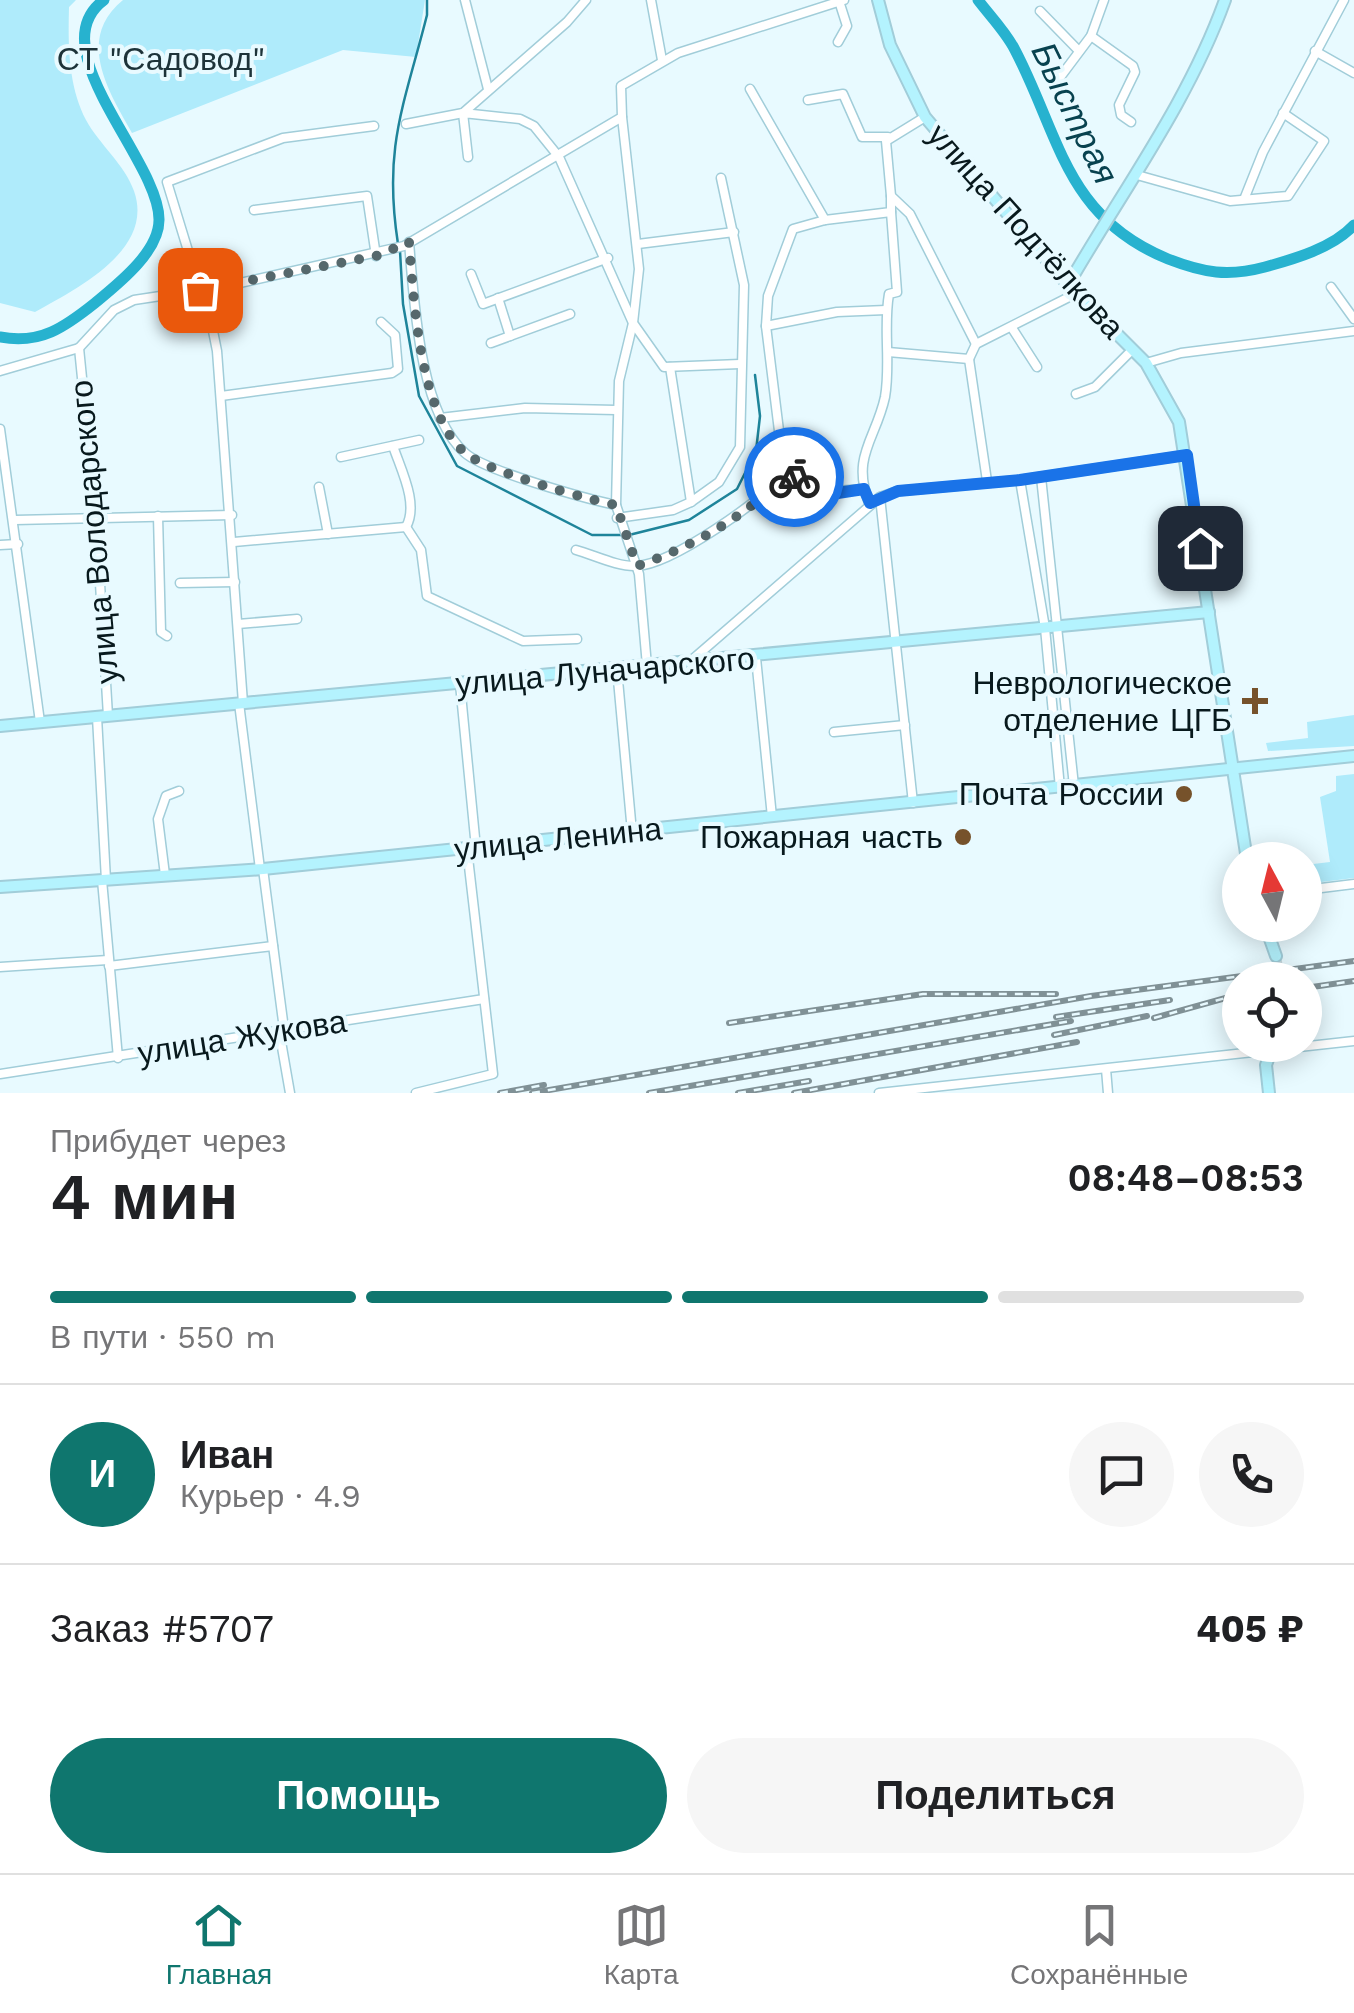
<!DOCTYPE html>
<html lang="ru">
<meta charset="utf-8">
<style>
body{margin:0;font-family:"Work Sans",sans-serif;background:#f6f6f6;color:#202124;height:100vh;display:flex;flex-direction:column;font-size:38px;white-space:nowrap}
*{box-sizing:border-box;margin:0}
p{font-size:32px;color:#757577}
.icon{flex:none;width:55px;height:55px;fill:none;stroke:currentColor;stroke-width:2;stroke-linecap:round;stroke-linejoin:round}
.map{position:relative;height:1093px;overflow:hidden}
.side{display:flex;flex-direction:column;background:#fff;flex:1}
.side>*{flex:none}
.needle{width:65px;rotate:353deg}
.buttons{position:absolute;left:1222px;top:842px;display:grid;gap:20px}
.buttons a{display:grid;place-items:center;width:100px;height:100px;border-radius:50%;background:#fff;box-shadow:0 5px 25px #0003;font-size:50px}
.pin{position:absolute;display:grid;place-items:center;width:85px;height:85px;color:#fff;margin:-42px;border-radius:20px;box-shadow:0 5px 15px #0006}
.courier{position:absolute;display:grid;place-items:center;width:100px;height:100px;margin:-50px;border:8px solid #1a73e8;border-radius:50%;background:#fff;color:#222;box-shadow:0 2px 12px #0007}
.overview em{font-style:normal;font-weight:600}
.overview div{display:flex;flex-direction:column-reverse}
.overview{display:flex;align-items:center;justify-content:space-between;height:170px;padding:0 50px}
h1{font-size:65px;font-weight:600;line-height:75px}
.bar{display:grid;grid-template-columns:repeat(4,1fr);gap:15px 10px;align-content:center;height:120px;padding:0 50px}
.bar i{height:12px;border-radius:8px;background:#e0e0e0}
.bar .active{background:#0f766e}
.bar p{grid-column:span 4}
.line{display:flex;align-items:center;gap:25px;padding:0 50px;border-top:2px solid #e0e0e0}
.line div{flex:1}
.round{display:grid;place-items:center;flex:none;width:105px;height:105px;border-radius:52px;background:#f6f6f6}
.button{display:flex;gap:20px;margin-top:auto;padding:20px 50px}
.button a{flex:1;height:115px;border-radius:60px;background:#0f766e;color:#fff;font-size:40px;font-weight:600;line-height:115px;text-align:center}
.button a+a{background:#f6f6f6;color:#202124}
.dock{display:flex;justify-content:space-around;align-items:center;height:140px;border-top:2px solid #e0e0e0;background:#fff;font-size:28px;color:#757577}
.dock a{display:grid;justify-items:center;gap:5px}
.dock .active{color:#0f766e}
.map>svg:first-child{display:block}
</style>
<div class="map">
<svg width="1354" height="1093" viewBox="0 0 1354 1093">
<rect width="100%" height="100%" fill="#e8faff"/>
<g fill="#afebfb">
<path d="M0 0H76L69 7C68 45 68 85 86 120 99 144 125 165 134 191 155 250 76 289 35 312L0 303Z"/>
<path d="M123 0H425L416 57 343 50 132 133C109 92 75 39 123 0Z"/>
<path d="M1354 715V746L1268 751 1266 743 1308 738 1307 722Z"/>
<path d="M1354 774V878L1305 884V865L1330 862 1320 797 1336 791V776Z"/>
</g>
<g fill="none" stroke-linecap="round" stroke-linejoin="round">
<g stroke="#1e849a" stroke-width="2.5">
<path d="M398 244C383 147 404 106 427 15V0"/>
<path d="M400 251 403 304 419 396 457 466 592 535H621"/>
<path d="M629 535 689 520 737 489 756 451 760 416 755 375"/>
</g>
<g stroke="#27b2cf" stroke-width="11">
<path d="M978 0C990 16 1006 32 1015 50 1060 136 1065 217 1168 259 1204 273 1228 277 1265 267 1294 259 1333 248 1354 225"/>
<path d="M0 337C40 345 65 327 95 303 118 284 159 252 159 220 160 161 38 48 104 0"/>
</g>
<path stroke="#c6d8dd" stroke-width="10" stroke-dasharray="10 5" stroke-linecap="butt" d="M1276 956 1280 980"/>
<defs>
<g id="street">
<path d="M465 0 488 89"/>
<path d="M651 0 662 60"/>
<path d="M1040 11 1079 51"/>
<path d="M1091 36 1133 66 1135 72 1119 105 1121 115 1131 122"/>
<path d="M838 42 847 26 839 1"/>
<path d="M1315 51 1354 73"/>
<path d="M1055 84 1091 36 1104 0"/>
<path d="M750 89 825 220"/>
<path d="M808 100 843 94 862 137H888"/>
<path d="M622 117 639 269 633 323 664 367 740 364"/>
<path d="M925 117 886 141 891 196 910 214 976 344"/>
<path d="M406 124 463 113 567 22 586 0"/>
<path d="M468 157 463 113 520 119 534 126 559 157 633 323 619 381 616 505 639 574 647 666"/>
<path d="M1137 175 1230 201 1288 196 1324 141 1283 113"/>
<path d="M1245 197 1263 152 1344 0"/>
<path d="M254 210 367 196 376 256"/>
<path d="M409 242C414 300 419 412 465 453 485 471 587 499 616 505"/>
<path d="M638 244 734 232"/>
<path d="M471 274 483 304 608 258"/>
<path d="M1331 287 1354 319"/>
<path d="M205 291 404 246 622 117 621 86 678 53 844 0"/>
<path d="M498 298 510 336"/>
<path d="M766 326 837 312 886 310"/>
<path d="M1012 328 1037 367"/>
<path d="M491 343 570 314"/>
<path d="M79 348 96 517 108 716"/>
<path d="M888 352 969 359"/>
<path d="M969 359 976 344 1077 293"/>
<path d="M969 359 987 481"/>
<path d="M1146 363 1181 353 1354 331"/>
<path d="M670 367 691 502"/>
<path d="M0 371 79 348 114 310 134 300 200 290"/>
<path d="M1076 394 1095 387 1132 350"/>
<path d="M221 396 392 373 398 369 395 335 381 322"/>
<path d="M440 418 525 408 616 410"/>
<path d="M0 429 40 722"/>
<path d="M393 446C401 470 419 504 406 527"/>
<path d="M341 457 419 440"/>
<path d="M764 462 821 492 864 489"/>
<path d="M784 471 766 326 768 296 793 229 825 220 891 212V196"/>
<path d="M1041 477 1074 786"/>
<path d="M1020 480 1045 628 1060 788"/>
<path d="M319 487 328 534"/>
<path d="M880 497 913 803"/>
<path d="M869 503C851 456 876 439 885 397 891 363 883 328 889 294L897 292 891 212"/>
<path d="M158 516 161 632 167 636"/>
<path d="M617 518 673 510 691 502 719 482 740 447 744 285 721 178"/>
<path d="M15 520 232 515"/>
<path d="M406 527 421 550 427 596 523 641 577 639"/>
<path d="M234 542 406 527"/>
<path d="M0 545 18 544"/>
<path d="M576 550C594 555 618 567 636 566 672 565 763 499 787 473"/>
<path d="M180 583 235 582"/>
<path d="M238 624 297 619"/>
<path d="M756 658 772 817"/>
<path d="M693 659 880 497 898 491 1020 480 1187 455"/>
<path d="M617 669 632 832"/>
<path d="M460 684 476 848"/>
<path d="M239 703 260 869"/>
<path d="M243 703 217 351 205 291 200 290 167 182 283 138 374 126"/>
<path d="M97 717 106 880"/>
<path d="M834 732 905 725"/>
<path d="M263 869 284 1029"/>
<path d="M165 875 158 819 166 796 179 791"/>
<path d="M102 880 118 1058"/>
<path d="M1305 890 1354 884"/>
<path d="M109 966 273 946"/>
<path d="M0 967 108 960"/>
<path d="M279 1030 290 1093"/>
<path d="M1106 1069 1108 1093"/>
<path d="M0 1074 484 999"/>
<path d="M416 1093 493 1074 467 849"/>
<path d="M879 1093 1354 1041"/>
</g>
<g id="secondary">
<path d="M878 0 890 45 925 117 1068 285 1146 363 1179 422 1247 860"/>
<path d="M1068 285C1122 191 1188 103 1225 0"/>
<path d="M0 726 1209 612"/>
<path d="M0 887 263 869 1354 756"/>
<path d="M1265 925 1276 956"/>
<path d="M1269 1093 1266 1065 1273 1045"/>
</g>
</defs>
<use href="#street" stroke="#a1cdd9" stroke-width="11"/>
<use href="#secondary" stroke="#a1cdd9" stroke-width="14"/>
<use href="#street" stroke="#fff" stroke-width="8"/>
<use href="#secondary" stroke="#b4f3fe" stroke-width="10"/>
<defs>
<g id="rail">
<path d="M1305 988 1354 981"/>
<path d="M1056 1017 1170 1000"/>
<path d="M1154 1018 1240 994"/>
<path d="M729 1023 923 994H1056"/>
<path d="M1054 1035 1147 1016"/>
<path d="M500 1093 544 1085"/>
<path d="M532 1093 1091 996 1354 961"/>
<path d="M649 1093 1071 1021"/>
<path d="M738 1093 809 1081"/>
<path d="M794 1093 1077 1042"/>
</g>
</defs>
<use href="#rail" stroke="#809196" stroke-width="6"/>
<use href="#rail" stroke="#e8faff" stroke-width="2.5" stroke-dasharray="8" stroke-linecap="butt"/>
</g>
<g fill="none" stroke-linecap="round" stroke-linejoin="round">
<path stroke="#56686c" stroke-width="10" stroke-dasharray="0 18" d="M200 290 376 256 409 242C414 300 419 413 465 453 486 471 586 499 616 505L637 566C692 547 747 516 788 473L794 477"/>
<path stroke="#1a73e8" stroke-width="12" d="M794 477 831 494 864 489 870 503 898 491 1020 480 1187 455 1200 548"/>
</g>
<g fill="#76522b" stroke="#e8faff" stroke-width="4">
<path d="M1250 686h10v10h10v10h-10v10h-10v-10h-10v-10h10z"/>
<circle cx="1184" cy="794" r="10"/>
<circle cx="963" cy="837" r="10"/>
</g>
<g text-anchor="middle" stroke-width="8" stroke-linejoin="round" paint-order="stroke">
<g font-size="32" fill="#1d3339" stroke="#e8faff">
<text x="161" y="70">СТ "Садовод"</text>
</g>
<g font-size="32" fill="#08191d" stroke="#e8faff">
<text transform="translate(1026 231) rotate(48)" y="11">улица Подтёлкова</text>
<text transform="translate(94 532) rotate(-95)" y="11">улица Володарского</text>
<text transform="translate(605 671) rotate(-5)" y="11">улица Луначарского</text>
<text transform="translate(558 839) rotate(-6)" y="11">улица Ленина</text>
<text transform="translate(242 1037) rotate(-9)" y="11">улица Жукова</text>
</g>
<g font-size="32" fill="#08191d" stroke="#e8faff" text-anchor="end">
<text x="1232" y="694">Неврологическое<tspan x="1232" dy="37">отделение ЦГБ</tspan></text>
<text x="1164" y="805">Почта России</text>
<text x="943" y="848">Пожарная часть</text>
</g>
<g font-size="35" font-style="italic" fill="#08424f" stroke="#e8faff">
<text transform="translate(1075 113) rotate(64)" y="12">Быстрая</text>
</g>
</g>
</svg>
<div class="buttons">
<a><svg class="needle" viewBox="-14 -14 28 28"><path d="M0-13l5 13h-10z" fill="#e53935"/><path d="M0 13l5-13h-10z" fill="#757577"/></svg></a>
<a><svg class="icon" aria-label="locate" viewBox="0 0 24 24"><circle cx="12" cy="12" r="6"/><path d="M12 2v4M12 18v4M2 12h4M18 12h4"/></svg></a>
</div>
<div class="pin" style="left:200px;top:290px;background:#ea580c"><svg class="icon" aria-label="bag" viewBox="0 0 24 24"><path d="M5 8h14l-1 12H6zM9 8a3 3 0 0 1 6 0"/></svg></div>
<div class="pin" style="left:1200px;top:548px;background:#1f2937"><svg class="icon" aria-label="home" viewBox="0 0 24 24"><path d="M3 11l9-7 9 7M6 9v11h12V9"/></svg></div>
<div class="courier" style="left:794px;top:477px"><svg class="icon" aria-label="bike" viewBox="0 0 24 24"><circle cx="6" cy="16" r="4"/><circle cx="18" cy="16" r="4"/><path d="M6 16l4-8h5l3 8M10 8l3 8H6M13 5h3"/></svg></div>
</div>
<section class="side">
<div class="overview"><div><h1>4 мин</h1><p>Прибудет через</p></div><em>08:48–08:53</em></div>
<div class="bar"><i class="active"></i><i class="active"></i><i class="active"></i><i></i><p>В пути · 550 m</p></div>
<div class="line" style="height:180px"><b class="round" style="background:#0f766e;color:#fff">И</b><div><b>Иван</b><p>Курьер · 4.9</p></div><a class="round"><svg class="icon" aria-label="chat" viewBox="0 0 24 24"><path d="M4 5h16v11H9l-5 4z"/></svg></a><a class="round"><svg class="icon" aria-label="phone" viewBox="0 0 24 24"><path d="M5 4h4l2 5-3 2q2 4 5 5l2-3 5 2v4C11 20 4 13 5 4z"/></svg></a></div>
<div class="line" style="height:130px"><div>Заказ #5707</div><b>405 ₽</b></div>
<div class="button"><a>Помощь</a><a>Поделиться</a></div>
</section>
<nav class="dock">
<a class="active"><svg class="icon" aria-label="home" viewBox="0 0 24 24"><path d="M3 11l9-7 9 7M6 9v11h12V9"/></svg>Главная</a>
<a><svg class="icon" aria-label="map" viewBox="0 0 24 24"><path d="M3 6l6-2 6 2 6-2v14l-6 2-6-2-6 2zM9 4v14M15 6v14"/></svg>Карта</a>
<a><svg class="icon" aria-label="saved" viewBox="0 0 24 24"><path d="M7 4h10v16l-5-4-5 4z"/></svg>Сохранённые</a>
</nav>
